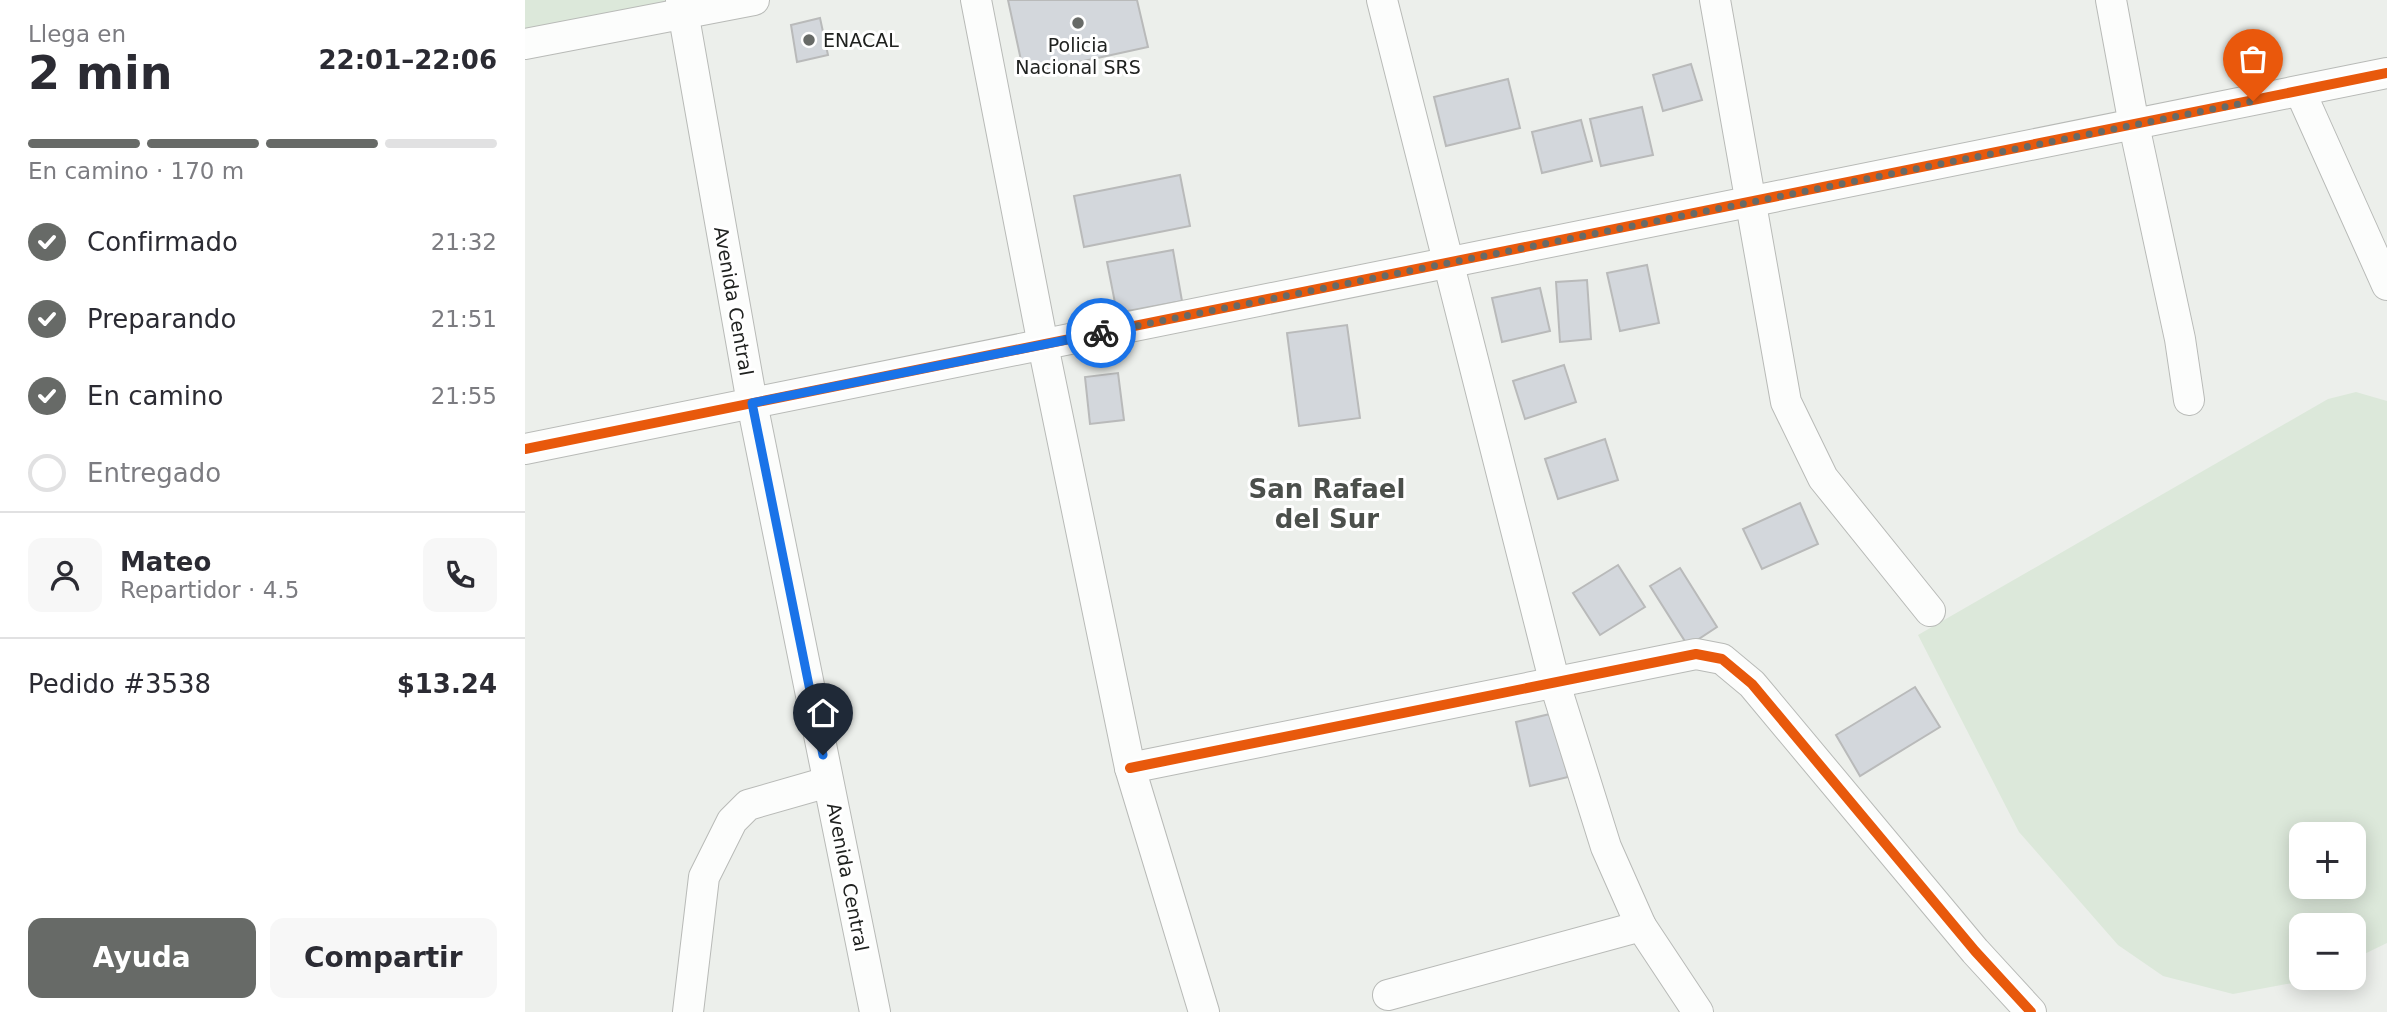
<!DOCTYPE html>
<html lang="es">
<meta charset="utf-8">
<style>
body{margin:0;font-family:"DejaVu Sans",sans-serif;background:#f7f7f7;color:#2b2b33;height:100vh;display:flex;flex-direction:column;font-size:26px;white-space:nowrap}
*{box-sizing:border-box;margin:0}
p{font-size:23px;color:#7c7c81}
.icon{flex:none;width:38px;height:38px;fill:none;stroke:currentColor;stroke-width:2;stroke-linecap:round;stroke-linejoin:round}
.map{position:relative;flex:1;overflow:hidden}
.details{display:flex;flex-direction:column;background:#fff;width:525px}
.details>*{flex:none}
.controls{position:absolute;left:1764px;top:822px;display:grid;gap:14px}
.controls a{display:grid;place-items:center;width:77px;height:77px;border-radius:14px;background:#fff;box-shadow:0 4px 18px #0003;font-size:35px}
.pin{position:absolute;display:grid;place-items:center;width:60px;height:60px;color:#fff;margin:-72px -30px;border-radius:50% 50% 50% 0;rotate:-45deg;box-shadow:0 0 7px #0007}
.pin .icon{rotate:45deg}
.courier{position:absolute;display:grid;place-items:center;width:70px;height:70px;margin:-35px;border:5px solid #1a73e8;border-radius:50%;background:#fff;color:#222;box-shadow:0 2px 9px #0007}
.head em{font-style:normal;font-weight:800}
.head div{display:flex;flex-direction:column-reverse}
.head{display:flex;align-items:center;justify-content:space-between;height:119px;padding:0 28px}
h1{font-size:46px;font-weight:800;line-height:52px}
.bar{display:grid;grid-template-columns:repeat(4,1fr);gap:10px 7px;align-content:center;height:84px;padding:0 28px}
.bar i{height:9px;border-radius:5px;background:#e1e1e2}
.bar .current{background:#676a67}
.bar p{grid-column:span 4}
.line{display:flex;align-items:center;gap:18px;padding:0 28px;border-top:2px solid #e1e1e2}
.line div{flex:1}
.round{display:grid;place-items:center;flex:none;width:74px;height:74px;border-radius:14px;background:#f7f7f7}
ol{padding:0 28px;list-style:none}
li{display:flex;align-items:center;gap:21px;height:77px}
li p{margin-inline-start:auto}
li .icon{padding:7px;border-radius:50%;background:#676a67;color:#fff;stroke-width:4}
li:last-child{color:#7c7c81}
li i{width:38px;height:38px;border:4px solid #e1e1e2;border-radius:50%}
.button{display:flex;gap:14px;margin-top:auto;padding:14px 28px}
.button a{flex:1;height:80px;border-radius:14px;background:#676a67;color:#fff;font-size:28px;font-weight:800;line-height:80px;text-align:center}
.button a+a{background:#f7f7f7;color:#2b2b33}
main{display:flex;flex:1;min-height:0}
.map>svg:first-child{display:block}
</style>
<main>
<section class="details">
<div class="head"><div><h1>2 min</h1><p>Llega en</p></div><em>22:01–22:06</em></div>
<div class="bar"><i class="current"></i><i class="current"></i><i class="current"></i><i></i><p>En camino · 170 m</p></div>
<ol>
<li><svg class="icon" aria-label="check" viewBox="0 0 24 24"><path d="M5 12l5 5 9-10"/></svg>Confirmado<p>21:32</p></li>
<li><svg class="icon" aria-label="check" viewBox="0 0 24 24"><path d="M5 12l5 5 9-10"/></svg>Preparando<p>21:51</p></li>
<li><svg class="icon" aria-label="check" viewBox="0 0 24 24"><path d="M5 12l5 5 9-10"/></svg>En camino<p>21:55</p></li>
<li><i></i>Entregado</li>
</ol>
<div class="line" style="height:126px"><a class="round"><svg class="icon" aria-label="person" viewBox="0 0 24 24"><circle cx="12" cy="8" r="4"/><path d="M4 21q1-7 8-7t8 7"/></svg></a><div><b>Mateo</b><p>Repartidor · 4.5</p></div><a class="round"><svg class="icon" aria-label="phone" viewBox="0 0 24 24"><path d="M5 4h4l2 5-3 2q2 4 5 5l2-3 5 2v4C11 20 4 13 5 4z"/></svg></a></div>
<div class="line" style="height:91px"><div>Pedido #3538</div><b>$13.24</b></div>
<div class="button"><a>Ayuda</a><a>Compartir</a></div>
</section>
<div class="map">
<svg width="1862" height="1012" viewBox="0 0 1862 1012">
<rect width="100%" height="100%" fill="#ecefeb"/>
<g fill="#dce8da" fill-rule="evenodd">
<path d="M0 0H144L146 12 0 40Z"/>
<path d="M1831 392 1862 401V943L1829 959V926H1776V978H1787L1784 980 1708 994 1638 976 1593 945 1494 832 1393 635 1803 399ZM1776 835H1829V887H1776Z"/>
</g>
<g fill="#d3d7dc" stroke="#b9baba" stroke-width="2">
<path d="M483 0H612L623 47 499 74Z"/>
<path d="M295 18 303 55 272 62 266 25Z"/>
<path d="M1166 64 1177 100 1138 111 1128 75Z"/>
<path d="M983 79 995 128 921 146 909 97Z"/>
<path d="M1117 107 1128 155 1076 166 1065 119Z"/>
<path d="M1056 120 1067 161 1017 173 1007 132Z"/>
<path d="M655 175 665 226 559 247 549 196Z"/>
<path d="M648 250 657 301 592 313 582 262Z"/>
<path d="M1122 265 1134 323 1095 331 1082 273Z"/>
<path d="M1062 280 1066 339 1035 342 1031 282Z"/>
<path d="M1015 288 1025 331 977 342 967 298Z"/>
<path d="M822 325 835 418 774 426 762 333Z"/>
<path d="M1039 365 1051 402 1000 419 988 381Z"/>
<path d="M593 373 599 420 565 424 560 377Z"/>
<path d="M1080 439 1093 480 1033 499 1020 459Z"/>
<path d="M1275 503 1293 544 1237 569 1218 529Z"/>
<path d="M1093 565 1120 607 1075 635 1048 593Z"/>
<path d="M1155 568 1192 627 1163 646 1125 586Z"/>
<path d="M1390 687 1415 727 1335 776 1311 735Z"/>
<path d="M1029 713 1043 777 1005 786 991 722Z"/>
</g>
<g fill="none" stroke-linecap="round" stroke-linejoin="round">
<defs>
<g id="minor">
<path d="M156 0 227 403 350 1012"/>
<path d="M451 0 518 345 605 768 679 1012"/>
<path d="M857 0 1030 684 1081 847 1116 926 1173 1012"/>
<path d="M1190 0 1261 402 1298 478 1405 611"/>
<path d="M1586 0 1609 125 1655 339 1664 400"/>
<path d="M0 44 229 0"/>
<path d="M1775 91 1862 285"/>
<path d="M0 449 1862 73"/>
<path d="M605 768 1171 654 1197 659 1227 684 1450 951 1506 1012"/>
<path d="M863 995 1116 926"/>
<path d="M163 1012 179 877 207 821 223 805 303 782"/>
</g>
</defs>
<use href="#minor" stroke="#b8bab7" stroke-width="32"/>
<use href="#minor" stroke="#fcfdfc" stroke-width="30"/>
<defs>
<g id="cycleway">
<path d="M0 449 1862 73"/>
<path d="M605 768 1171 654 1197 659 1227 684 1450 951 1506 1012"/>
</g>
</defs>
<use href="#cycleway" stroke="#fff" stroke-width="15"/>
<use href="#cycleway" stroke="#e8590c" stroke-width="10"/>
</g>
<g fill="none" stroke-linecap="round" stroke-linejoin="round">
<path stroke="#676a67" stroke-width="7" stroke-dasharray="0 12.6" d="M576 333 1728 101"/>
<path stroke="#1a73e8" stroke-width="9" d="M298 755 227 403 576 333"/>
</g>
<g fill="#676a67" stroke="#fff" stroke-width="2.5">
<circle cx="553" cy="23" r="7"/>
<circle cx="284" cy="40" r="7"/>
</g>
<g text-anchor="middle" stroke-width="6" stroke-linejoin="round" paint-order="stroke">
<g font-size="19" fill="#202220" stroke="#fff" text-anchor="start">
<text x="298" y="47">ENACAL</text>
<text x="553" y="52" text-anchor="middle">Policia<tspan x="553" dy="22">Nacional SRS</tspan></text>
</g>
<g font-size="19" fill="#202220" stroke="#fff">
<text transform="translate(209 301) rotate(80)" y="7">Avenida Central</text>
<text transform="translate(323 877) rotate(79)" y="7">Avenida Central</text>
</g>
<g font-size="26" font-weight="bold" fill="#4b4f4b" stroke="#fff">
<text x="802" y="498">San Rafael<tspan x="802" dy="30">del Sur</tspan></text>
</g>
</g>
</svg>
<div class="controls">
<a>+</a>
<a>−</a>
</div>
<div class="pin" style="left:1728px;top:101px;background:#ea580c"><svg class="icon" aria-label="bag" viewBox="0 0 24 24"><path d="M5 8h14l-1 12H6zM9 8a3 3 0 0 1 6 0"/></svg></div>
<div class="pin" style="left:298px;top:755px;background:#1f2937"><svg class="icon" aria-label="home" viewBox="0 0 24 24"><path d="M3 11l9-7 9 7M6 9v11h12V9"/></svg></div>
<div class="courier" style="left:576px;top:333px"><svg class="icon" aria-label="bike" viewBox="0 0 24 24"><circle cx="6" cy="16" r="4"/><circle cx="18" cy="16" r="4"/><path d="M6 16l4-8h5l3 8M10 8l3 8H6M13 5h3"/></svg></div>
</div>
</main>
